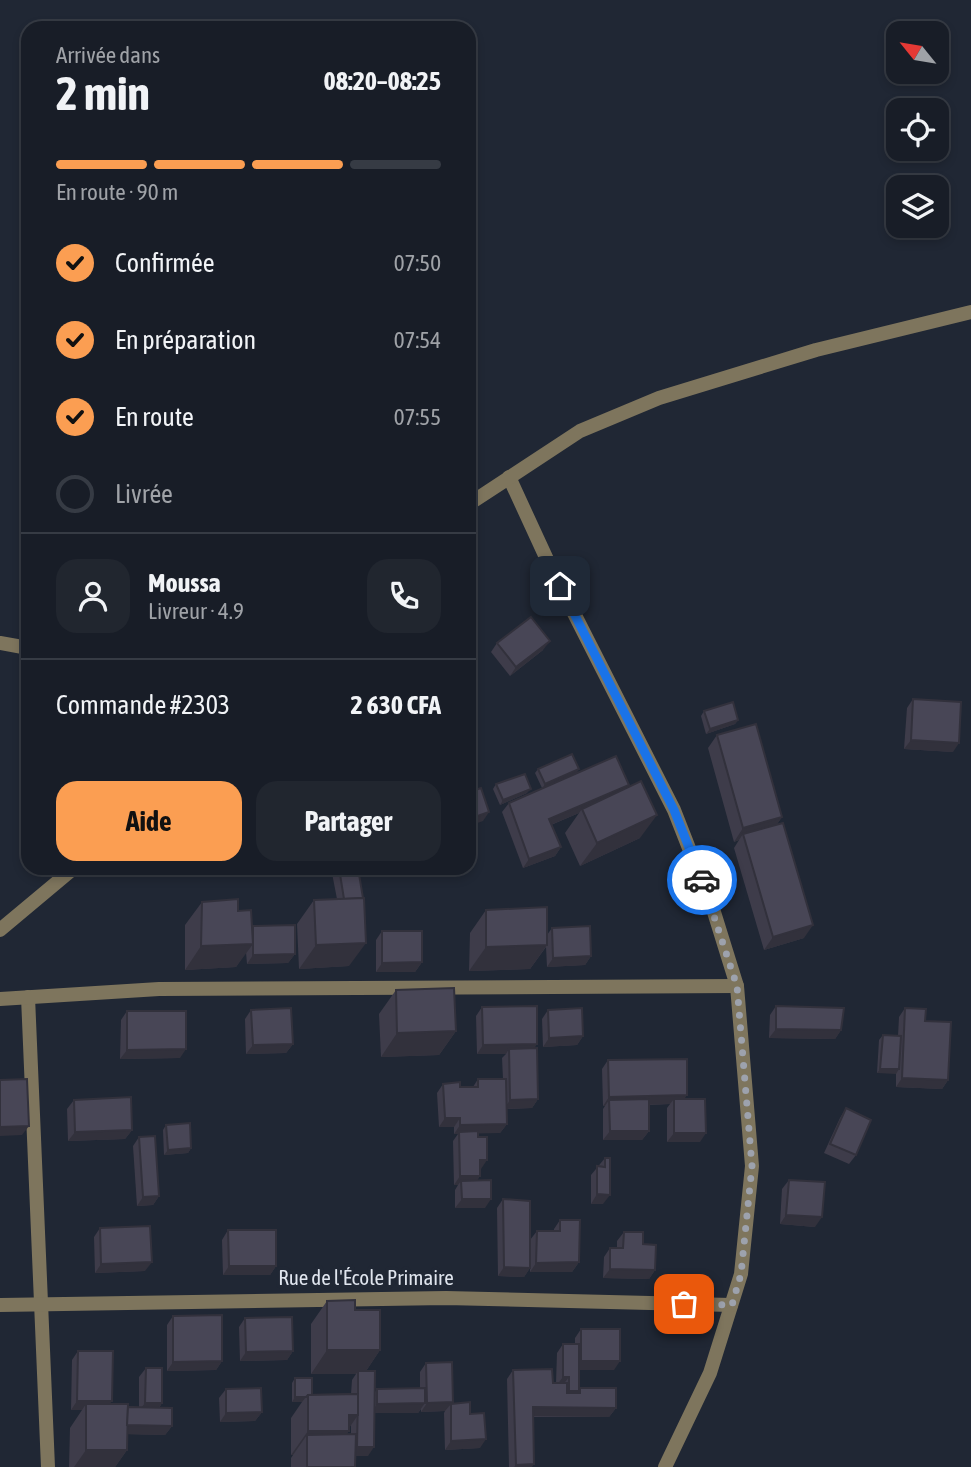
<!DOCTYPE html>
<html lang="fr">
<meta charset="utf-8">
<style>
body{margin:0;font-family:"Asap Condensed",sans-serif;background:#21262f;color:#f1f3f6;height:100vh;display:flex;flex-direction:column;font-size:26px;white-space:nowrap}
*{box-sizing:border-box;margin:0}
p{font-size:23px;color:#9fa2a7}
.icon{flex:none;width:38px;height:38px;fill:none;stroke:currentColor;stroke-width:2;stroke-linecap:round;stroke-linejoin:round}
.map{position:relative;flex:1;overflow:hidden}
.sheet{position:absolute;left:21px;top:21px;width:455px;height:854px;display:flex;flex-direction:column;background:#181d27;border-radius:21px;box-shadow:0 4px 10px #0003,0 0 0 2px #363b44}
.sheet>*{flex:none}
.needle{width:46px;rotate:300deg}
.tools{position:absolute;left:886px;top:21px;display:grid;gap:14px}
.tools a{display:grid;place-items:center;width:63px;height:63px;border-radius:14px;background:#181d27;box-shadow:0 4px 10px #0003,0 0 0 2px #363b44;font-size:35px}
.pin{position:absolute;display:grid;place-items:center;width:60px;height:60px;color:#fff;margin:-30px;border-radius:14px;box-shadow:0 4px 10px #0006}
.courier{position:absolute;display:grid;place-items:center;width:70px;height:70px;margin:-35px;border:5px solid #1a73e8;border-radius:50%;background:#fff;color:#222;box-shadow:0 2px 9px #0007}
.head em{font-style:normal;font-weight:700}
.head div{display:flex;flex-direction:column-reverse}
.head{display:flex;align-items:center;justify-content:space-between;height:119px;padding:0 35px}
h1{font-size:46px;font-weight:700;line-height:52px}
.bar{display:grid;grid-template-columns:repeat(4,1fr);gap:10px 7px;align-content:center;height:84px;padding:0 35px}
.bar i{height:9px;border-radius:5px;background:#363b44}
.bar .on{background:#fb9e52}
.bar p{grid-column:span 4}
.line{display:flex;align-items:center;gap:18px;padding:0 35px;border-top:2px solid #363b44}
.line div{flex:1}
.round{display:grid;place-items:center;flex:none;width:74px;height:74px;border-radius:21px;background:#21262f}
ol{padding:0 35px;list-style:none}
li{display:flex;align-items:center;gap:21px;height:77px}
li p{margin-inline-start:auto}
li .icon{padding:7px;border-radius:50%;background:#fb9e52;color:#111;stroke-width:4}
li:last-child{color:#9fa2a7}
li i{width:38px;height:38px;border:4px solid #363b44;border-radius:50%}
.primary-button{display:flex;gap:14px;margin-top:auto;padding:14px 35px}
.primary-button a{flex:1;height:80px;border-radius:21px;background:#fb9e52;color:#111;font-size:28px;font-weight:700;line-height:80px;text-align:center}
.primary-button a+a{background:#21262f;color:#f1f3f6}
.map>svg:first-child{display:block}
</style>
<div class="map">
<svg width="971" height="1467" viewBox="0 0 971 1467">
<rect width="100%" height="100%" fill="#202734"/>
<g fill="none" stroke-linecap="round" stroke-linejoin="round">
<g stroke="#7e755d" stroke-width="14">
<path d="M509 477 550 566 674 810 714 912 737 986 752 1166 741 1274 710 1373 665 1467"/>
<path d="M469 504 580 431 659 398 816 350 971 312"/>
<path d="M0 643 28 648"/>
<path d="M0 930 74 868"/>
<path d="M28 997 48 1467"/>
<path d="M0 999 159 989 737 986"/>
<path d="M0 1305 446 1298 731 1305"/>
</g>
</g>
<g fill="#3e3c4a" fill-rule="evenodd">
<path d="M497 643 543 650 510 676 491 652Z"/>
<path d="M913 699 953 752 904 749 907 708Z"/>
<path d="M704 711 738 720 735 724 706 734 701 716Z"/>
<path d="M717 735 782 817 777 824 804 938 764 950 734 848 739 840 734 842 708 748Z"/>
<path d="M538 769H579L576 773 627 788 640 838 580 866 565 833 579 813 551 825 561 847 555 856 523 868 502 812 509 803 542 788 535 773Z"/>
<path d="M496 784 527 793 500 805 493 789Z"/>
<path d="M331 868H358L349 966 299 969 297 924 314 900 337 899Z"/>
<path d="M202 902 238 911 252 927 295 954 288 963 247 964 246 952 236 967 185 970V925Z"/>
<path d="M486 910 547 935 552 928 591 956 585 965 547 967 546 947 530 969 469 971 470 933Z"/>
<path d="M382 931 422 962 415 972H376V940Z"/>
<path d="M396 990 456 1031 439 1055 381 1057 379 1014Z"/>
<path d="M776 1006 841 1030 835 1039 769 1038 770 1015Z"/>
<path d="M482 1007 537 1044 534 1048 538 1099 532 1108 507 1109V1124L500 1133H478L481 1169H480V1176L477 1180 485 1208H455V1190L458 1185H454L453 1141 458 1134H454V1127H439L437 1093 443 1084 460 1087H473L478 1079H503L502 1058 506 1054H477L476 1016Z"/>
<path d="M905 1008 925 1021 948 1080 942 1089 896 1087V1073H877L879 1040 883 1035 898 1036 899 1017Z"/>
<path d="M251 1010 293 1044 286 1053 246 1054 245 1019Z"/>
<path d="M548 1010 583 1036 577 1045 543 1047 542 1019Z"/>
<path d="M127 1011 180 1058 120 1059 121 1020Z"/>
<path d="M608 1060 684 1099 700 1142H667V1108L670 1104 649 1105V1131L642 1140H603V1109L605 1106H603L602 1069Z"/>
<path d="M74 1100 132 1130 125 1139 68 1141 67 1109Z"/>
<path d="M846 1108 856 1155 849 1164 824 1153 840 1118Z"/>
<path d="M166 1125 191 1148 188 1153 164 1155 163 1130Z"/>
<path d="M139 1137 159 1196 153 1205 137 1206 133 1146Z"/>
<path d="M605 1158 603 1204H591V1175Z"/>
<path d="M789 1180 815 1227 780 1224 782 1189Z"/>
<path d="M503 1199 530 1240 537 1231H554V1229L560 1220 579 1262 572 1272H530V1268L524 1277 498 1276 497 1208Z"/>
<path d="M100 1228 145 1271 95 1273 94 1237Z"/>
<path d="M228 1230 276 1266 270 1275H223L222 1240Z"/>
<path d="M624 1232 643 1244 655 1270 649 1279 603 1278 604 1257 610 1248H617V1241Z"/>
<path d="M327 1301 355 1310 380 1350 366 1371 375 1392 377 1389 420 1388V1372L426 1363 453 1403 470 1414 480 1448 445 1450 444 1413 445 1411 421 1412V1409L418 1413H374L368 1456H355V1467H291V1458L293 1455H291V1418L302 1402H292V1383L295 1378 312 1395 351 1394 352 1380 356 1374H311V1324ZM351 1425V1434H347L349 1427Z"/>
<path d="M173 1316 222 1361 216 1370 167 1371V1325Z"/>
<path d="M245 1318 293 1351 287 1360 240 1361 239 1327Z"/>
<path d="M581 1329 614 1370H579V1389L616 1408 609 1417H534L532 1467H509L507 1379 513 1370 553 1383H556L557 1353 563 1344H575V1338Z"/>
<path d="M78 1351 110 1404 139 1407V1377L146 1368 162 1403 159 1408 172 1426 165 1435 127 1434V1450L115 1467H69L70 1428 82 1410H71L72 1360Z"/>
<path d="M226 1389 262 1412 255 1421 220 1422 219 1398Z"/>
</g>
<g fill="#32313c">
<path d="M550 641 543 650 510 676 516 667Z"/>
<path d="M738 720 735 724 706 734 710 729Z"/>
<path d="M911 740 959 743 953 752 904 749Z"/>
<path d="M579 769 576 774 542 789 545 784Z"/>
<path d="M629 785 623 794 582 809 579 813 543 828 549 819Z"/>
<path d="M531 789 527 793 500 805 503 800Z"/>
<path d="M489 812 483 821 469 826V819Z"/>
<path d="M657 815 640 838 580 866 597 843Z"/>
<path d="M782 817 773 830 743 834 739 840 734 842 743 828Z"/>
<path d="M561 847 555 856 523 868 529 859Z"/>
<path d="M813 925 804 938 764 950 773 937Z"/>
<path d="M366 943 349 966 299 969 316 945Z"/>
<path d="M253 944 236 967 185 970 201 946Z"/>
<path d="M547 945 530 969 469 971 486 947Z"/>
<path d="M295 954 288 963 247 964 253 955Z"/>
<path d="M591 956 585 965 547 967 553 958Z"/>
<path d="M422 962 415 972H376L382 963Z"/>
<path d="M776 1029 841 1030 835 1039 769 1038Z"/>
<path d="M456 1031 439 1055 381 1057 397 1033Z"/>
<path d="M583 1036 577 1045 543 1047 549 1038Z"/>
<path d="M293 1044 286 1053 246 1054 253 1045Z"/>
<path d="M537 1044 531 1053 509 1049 506 1054H477L483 1045Z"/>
<path d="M186 1049 180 1058 120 1059 127 1050Z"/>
<path d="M880 1069H899L896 1074 877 1073Z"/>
<path d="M902 1078 948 1080 942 1089 896 1087Z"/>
<path d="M687 1095 681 1104 674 1099 670 1104 609 1106V1100L605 1106H603L609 1097Z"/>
<path d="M538 1099 532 1108 504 1109 510 1100Z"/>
<path d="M445 1118H460L454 1127H439Z"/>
<path d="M507 1124 500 1133 454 1134 460 1125Z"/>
<path d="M29 1126 22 1135 0 1136V1127Z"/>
<path d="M132 1130 125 1139 68 1141 75 1132Z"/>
<path d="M610 1131H649L642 1140H603Z"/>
<path d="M674 1133H706L700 1142H667Z"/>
<path d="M191 1148 188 1153 164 1155 168 1150Z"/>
<path d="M480 1160H487L481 1169H473Z"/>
<path d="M460 1176H480L474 1185 461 1181 458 1185H454Z"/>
<path d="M597 1194 610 1195 603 1204H591Z"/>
<path d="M159 1196 153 1205 137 1206 143 1197Z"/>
<path d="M462 1199H491L485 1208H455Z"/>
<path d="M786 1215 822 1217 815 1227 780 1224Z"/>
<path d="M152 1262 145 1271 95 1273 101 1264Z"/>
<path d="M579 1262 572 1272H530L536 1263Z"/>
<path d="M229 1266H276L270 1275H223Z"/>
<path d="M504 1267 530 1268 524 1277 498 1276Z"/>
<path d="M610 1269 655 1270 649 1279 603 1278Z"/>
<path d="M327 1350H380L364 1374 358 1371 356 1374H311Z"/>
<path d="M293 1351 287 1360 240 1361 246 1352Z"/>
<path d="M222 1361 216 1370 167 1371 173 1362Z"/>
<path d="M581 1361H620L614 1370H574Z"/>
<path d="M563 1377H569L562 1386H556Z"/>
<path d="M295 1397H306L302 1402H292Z"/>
<path d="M77 1401H112L105 1410 86 1404 82 1410H71Z"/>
<path d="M453 1402 451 1406V1404L445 1411 421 1412 427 1403Z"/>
<path d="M145 1403H162L156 1412H138Z"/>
<path d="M425 1403 418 1413H371L377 1404Z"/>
<path d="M533 1407 616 1408 609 1417 527 1416Z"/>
<path d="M262 1412 255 1421 220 1422 226 1413Z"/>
<path d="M308 1413 358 1415 347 1431H349L333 1454 307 1435 293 1455H291L308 1431Z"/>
<path d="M124 1425 172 1426 165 1435 118 1434Z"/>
<path d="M486 1439 480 1448 445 1450 451 1441Z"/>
<path d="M357 1447H374L368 1456H350Z"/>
<path d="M86 1450H127L115 1467H74Z"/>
<path d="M534 1464 532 1467H514L516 1465Z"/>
</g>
<g fill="#484656" stroke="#32313c" stroke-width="2">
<path d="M531 617 550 641 516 667 497 643Z"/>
<path d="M913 699 961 702 959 743 911 740Z"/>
<path d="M733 702 738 720 710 729 704 711Z"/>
<path d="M756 724 782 817 743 828 717 735Z"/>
<path d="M572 754 579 769 545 784 538 769Z"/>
<path d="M616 756 629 785 549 819 561 847 529 859 509 803Z"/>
<path d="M525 774 531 789 503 800 496 784Z"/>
<path d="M641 781 657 815 597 843 582 809Z"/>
<path d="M481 788 489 812 469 819V792Z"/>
<path d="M783 823 813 925 773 937 743 834Z"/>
<path d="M339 868H358L363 898 344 899Z"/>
<path d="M364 898 366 943 316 945 314 900Z"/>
<path d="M238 899V911L251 910 253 944 201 946 202 902Z"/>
<path d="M547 907V945L486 947V910Z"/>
<path d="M295 925V954L253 955V926Z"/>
<path d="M590 926 591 956 553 958 552 928Z"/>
<path d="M382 931H422V962L382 963Z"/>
<path d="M454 988 456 1031 397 1033 396 990Z"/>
<path d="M537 1006V1044L483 1045 482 1007Z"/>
<path d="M776 1006 844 1008 841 1030 776 1029Z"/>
<path d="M291 1008 293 1044 253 1045 251 1010Z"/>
<path d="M582 1008 583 1036 549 1038 548 1010Z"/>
<path d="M905 1008 926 1009 925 1021 951 1022 948 1080 902 1078Z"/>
<path d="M127 1011H186V1049L127 1050Z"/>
<path d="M883 1035 901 1036 899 1069H880Z"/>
<path d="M537 1048 538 1099 510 1100 509 1049Z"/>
<path d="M687 1059V1095L609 1097 608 1060Z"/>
<path d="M27 1079 29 1126 0 1127V1080Z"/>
<path d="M478 1079H506L507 1124 460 1125V1118H445L443 1084 460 1082V1087H478Z"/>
<path d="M131 1097 132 1130 75 1132 74 1100Z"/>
<path d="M649 1099V1131H610L609 1100Z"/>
<path d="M674 1099H705L706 1133H674Z"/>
<path d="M846 1108 871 1120 856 1155 830 1144Z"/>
<path d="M190 1123 191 1148 168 1150 166 1125Z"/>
<path d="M478 1131V1137H487V1160H480V1176H460L459 1132Z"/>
<path d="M155 1136 159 1196 143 1197 139 1137Z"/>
<path d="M605 1158H610V1195L597 1194V1166L605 1167Z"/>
<path d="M491 1180V1199H462L461 1181Z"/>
<path d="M789 1180 825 1182 822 1217 786 1215Z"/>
<path d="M503 1199 530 1201V1268L504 1267Z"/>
<path d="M560 1220H580L579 1262 536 1263 537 1231H560Z"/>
<path d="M150 1226 152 1262 101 1264 100 1228Z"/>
<path d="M228 1230H276V1266H229Z"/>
<path d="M624 1232H643V1244L656 1245 655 1270 610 1269V1248H623Z"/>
<path d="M355 1300V1310H380V1350H327V1301Z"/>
<path d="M222 1315V1361L173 1362V1316Z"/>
<path d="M292 1317 293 1351 246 1352 245 1318Z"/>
<rect x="581" y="1329" width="39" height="32"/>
<path d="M563 1344H579V1391H569V1377H563Z"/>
<path d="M78 1351H113L112 1401H77Z"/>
<path d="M452 1362 453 1402 427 1403 426 1363Z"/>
<path d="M146 1368H162V1403H145Z"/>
<path d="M552 1369 553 1383H567V1393H580V1388H616V1408L533 1407 534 1464 516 1465 513 1370Z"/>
<path d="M358 1371H375L374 1447H357L358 1394 310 1395 358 1394Z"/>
<path d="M295 1378H312V1395H308L306 1397H295Z"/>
<path d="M261 1388 262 1412 226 1413V1389Z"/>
<path d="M425 1388V1403L377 1404V1389Z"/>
<path d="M358 1394V1415H349V1431H308V1395Z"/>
<path d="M470 1402V1414L484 1413 486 1439 451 1441V1404Z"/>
<path d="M86 1404H128L127 1450H86Z"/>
<path d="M128 1407 172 1408V1426L127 1425Z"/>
<path d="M356 1434 355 1467H307V1435Z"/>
</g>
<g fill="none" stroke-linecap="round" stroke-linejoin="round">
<path stroke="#9da2ad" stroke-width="7" stroke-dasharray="0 12.6" d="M684 1304 732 1305 741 1274 752 1166 737 986 702 880"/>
<path stroke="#1a73e8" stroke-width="9" d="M560 586 674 810 702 880"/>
</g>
<g text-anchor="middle" stroke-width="7" stroke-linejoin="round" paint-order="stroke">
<g font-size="21" fill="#e0e5ee" stroke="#202734">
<text x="366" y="1285">Rue de l'École Primaire</text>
</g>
</g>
</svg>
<div class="tools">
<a><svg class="needle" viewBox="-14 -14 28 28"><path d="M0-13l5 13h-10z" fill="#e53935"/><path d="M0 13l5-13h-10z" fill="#9fa2a7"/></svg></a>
<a><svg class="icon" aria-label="locate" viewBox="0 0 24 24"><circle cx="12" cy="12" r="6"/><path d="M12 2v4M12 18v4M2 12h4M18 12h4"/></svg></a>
<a><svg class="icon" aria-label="layers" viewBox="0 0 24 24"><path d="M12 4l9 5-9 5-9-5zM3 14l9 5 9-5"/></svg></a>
</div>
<div class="pin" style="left:684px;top:1304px;background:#ea580c"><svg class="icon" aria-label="bag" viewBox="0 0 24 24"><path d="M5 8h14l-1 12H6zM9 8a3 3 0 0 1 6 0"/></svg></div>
<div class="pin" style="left:560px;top:586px;background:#1f2937"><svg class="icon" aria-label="home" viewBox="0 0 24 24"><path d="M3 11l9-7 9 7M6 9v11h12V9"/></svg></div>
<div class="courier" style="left:702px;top:880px"><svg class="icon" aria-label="car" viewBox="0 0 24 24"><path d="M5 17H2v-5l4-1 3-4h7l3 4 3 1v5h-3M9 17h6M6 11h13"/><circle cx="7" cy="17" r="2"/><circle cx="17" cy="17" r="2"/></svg></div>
<section class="sheet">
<div class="head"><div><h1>2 min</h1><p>Arrivée dans</p></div><em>08:20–08:25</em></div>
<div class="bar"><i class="on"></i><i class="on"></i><i class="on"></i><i></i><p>En route · 90 m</p></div>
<ol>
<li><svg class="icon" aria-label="check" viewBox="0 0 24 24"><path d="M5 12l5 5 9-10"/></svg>Confirmée<p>07:50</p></li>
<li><svg class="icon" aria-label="check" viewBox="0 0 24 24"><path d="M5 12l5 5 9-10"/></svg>En préparation<p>07:54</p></li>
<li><svg class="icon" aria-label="check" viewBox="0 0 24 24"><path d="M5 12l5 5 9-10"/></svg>En route<p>07:55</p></li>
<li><i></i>Livrée</li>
</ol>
<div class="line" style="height:126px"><a class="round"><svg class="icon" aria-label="person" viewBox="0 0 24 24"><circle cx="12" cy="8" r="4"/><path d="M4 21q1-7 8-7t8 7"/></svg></a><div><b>Moussa</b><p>Livreur · 4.9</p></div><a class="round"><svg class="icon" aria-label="phone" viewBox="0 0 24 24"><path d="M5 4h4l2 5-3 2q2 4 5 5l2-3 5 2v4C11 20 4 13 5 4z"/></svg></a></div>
<div class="line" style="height:91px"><div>Commande #2303</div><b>2 630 CFA</b></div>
<div class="primary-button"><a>Aide</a><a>Partager</a></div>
</section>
</div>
